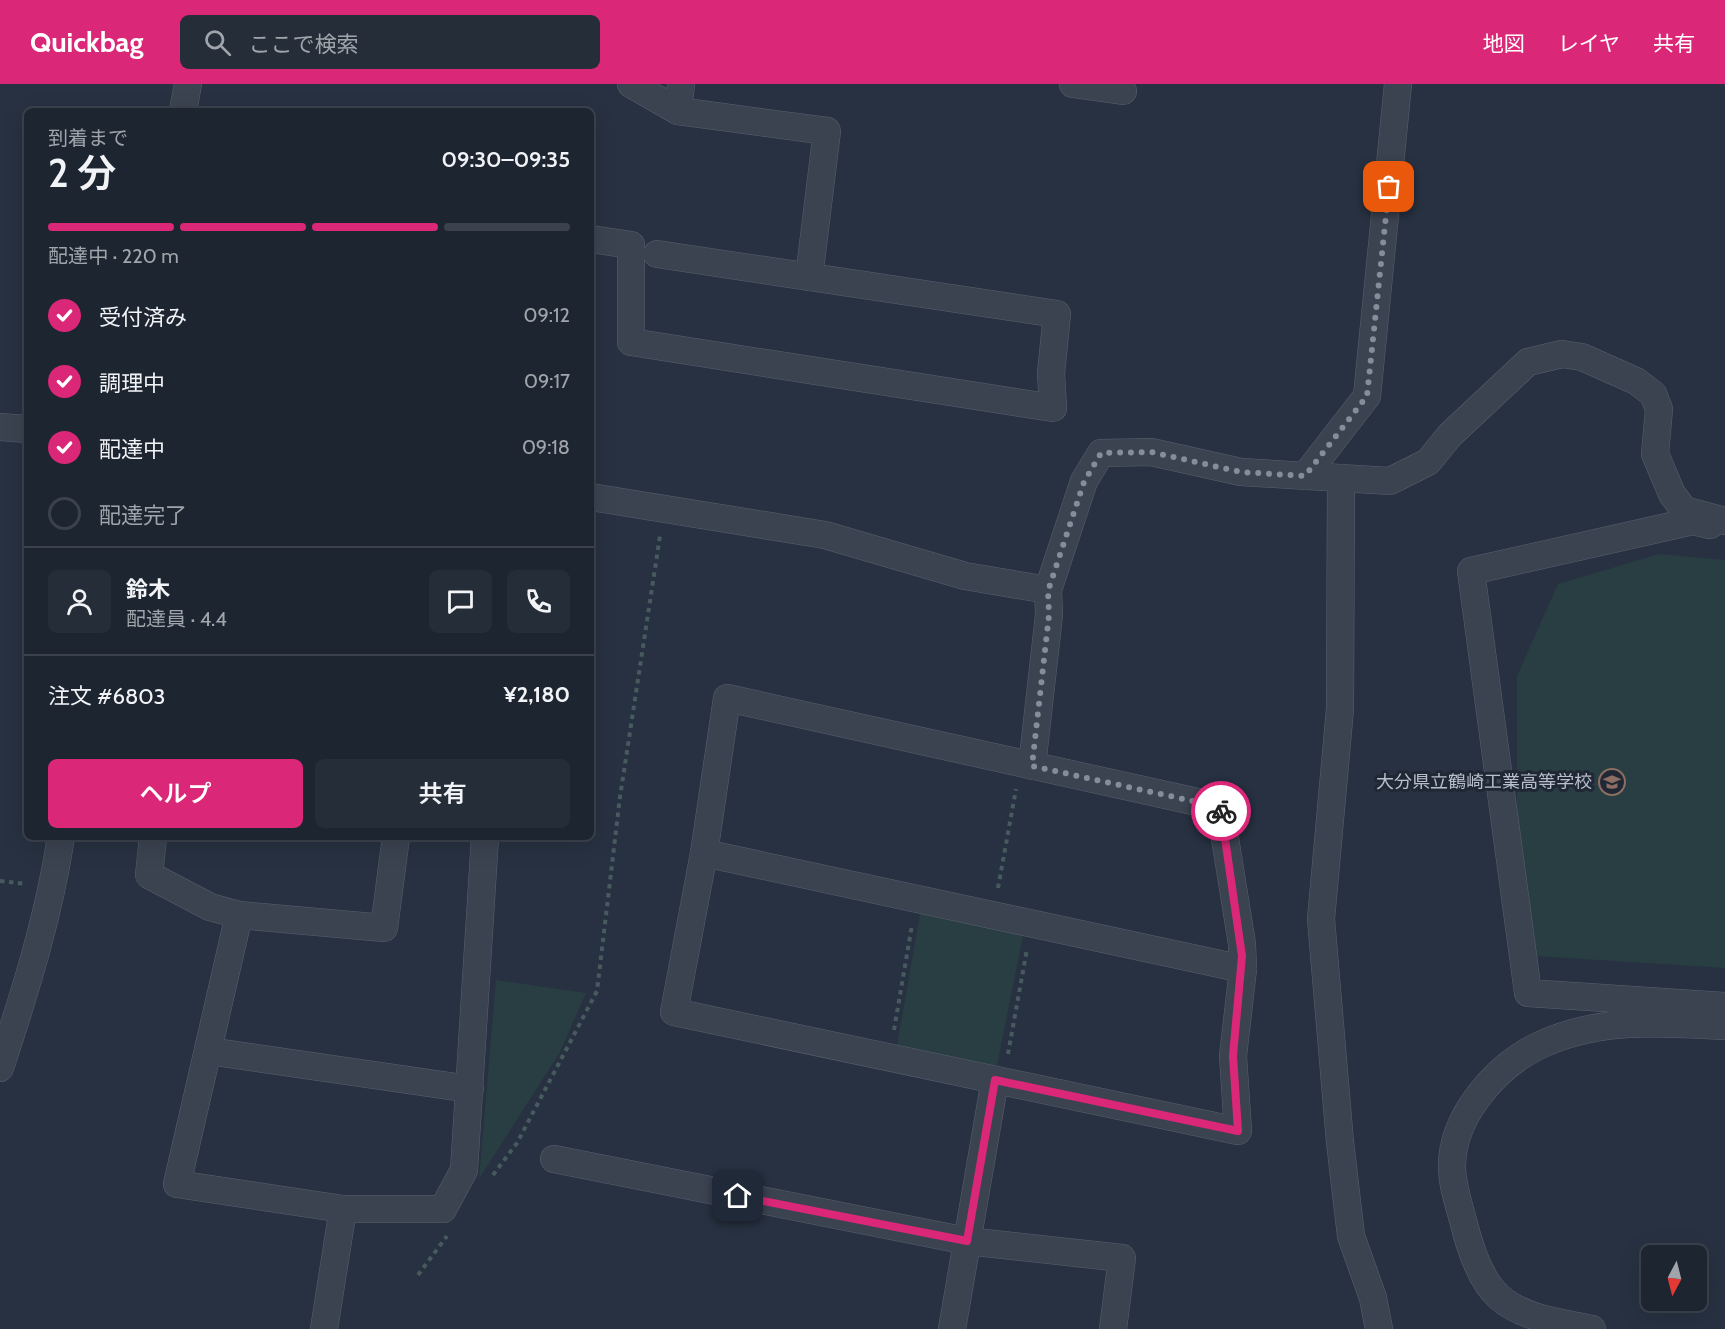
<!DOCTYPE html>
<html lang="ja">
<meta charset="utf-8">
<style>
body{margin:0;font-family:Cabin,"Noto Sans JP",sans-serif;background:#252d39;color:#f1f3f6;height:100vh;display:flex;flex-direction:column;font-size:22px;white-space:nowrap}
*{box-sizing:border-box;margin:0}
p{font-size:20px;color:#a0a5ab}
.icon{flex:none;width:33px;height:33px;fill:none;stroke:currentColor;stroke-width:2;stroke-linecap:round;stroke-linejoin:round}
.map{position:relative;flex:1;overflow:hidden}
.side{position:absolute;left:24px;top:24px;width:570px;height:732px;display:flex;flex-direction:column;background:#1d2531;border-radius:9px;box-shadow:0 6px 24px #0002,0 0 0 2px #3b424d}
.side>*{flex:none}
.needle{width:39px;rotate:187deg}
.controls{position:absolute;left:1641px;top:1161px;display:grid;gap:12px}
.controls a{display:grid;place-items:center;width:66px;height:66px;border-radius:9px;background:#1d2531;box-shadow:0 6px 24px #0002,0 0 0 2px #3b424d;font-size:30px}
.pin{position:absolute;display:grid;place-items:center;width:51px;height:51px;color:#fff;margin:-26px;border-radius:12px;box-shadow:0 3px 9px #0006}
.courier{position:absolute;display:grid;place-items:center;width:60px;height:60px;margin:-30px;border:4px solid #db2777;border-radius:50%;background:#fff;color:#222;box-shadow:0 2px 8px #0007}
.head em{font-style:normal;font-weight:600}
.head div{display:flex;flex-direction:column-reverse}
.head{display:flex;align-items:center;justify-content:space-between;height:102px;padding:0 24px}
h1{font-size:39px;font-weight:600;line-height:45px}
.bar{display:grid;grid-template-columns:repeat(4,1fr);gap:9px 6px;align-content:center;height:72px;padding:0 24px}
.bar i{height:8px;border-radius:4px;background:#3b424d}
.bar .current{background:#db2777}
.bar p{grid-column:span 4}
.line{display:flex;align-items:center;gap:15px;padding:0 24px;border-top:2px solid #3b424d}
.line div{flex:1}
.round{display:grid;place-items:center;flex:none;width:63px;height:63px;border-radius:9px;background:#252d39}
ol{padding:0 24px;list-style:none}
li{display:flex;align-items:center;gap:18px;height:66px}
li p{margin-inline-start:auto}
li .icon{padding:6px;border-radius:50%;background:#db2777;color:#fff;stroke-width:4}
li:last-child{color:#a0a5ab}
li i{width:33px;height:33px;border:3px solid #3b424d;border-radius:50%}
.action{display:flex;gap:12px;margin-top:auto;padding:12px 24px}
.action a{flex:1;height:69px;border-radius:9px;background:#db2777;color:#fff;font-size:24px;font-weight:600;line-height:69px;text-align:center}
.action a+a{background:#252d39;color:#f1f3f6}
header{display:flex;align-items:center;gap:36px;box-sizing:border-box;height:84px;padding:0 30px;background:#db2777;color:#fff}
header strong{font-size:28px}
nav{display:flex;gap:33px;margin-inline-start:auto;font-size:21px}
.search{width:420px;height:54px;background:#252d39;display:flex;align-items:center;gap:15px;box-sizing:border-box;padding:0 21px;border-radius:9px;color:#a0a5ab;font-size:22px}
.map>svg:first-child{display:block}
</style>
<header>
<strong>Quickbag</strong>
<div class="search"><svg class="icon" aria-label="search" viewBox="0 0 24 24"><circle cx="10" cy="10" r="6"/><path d="M15 15l6 6"/></svg>ここで検索</div>
<nav><a>地図</a><a>レイヤ</a><a>共有</a></nav>
</header>
<div class="map">
<svg width="1725" height="1245" viewBox="0 0 1725 1245">
<rect width="100%" height="100%" fill="#273141"/>
<g fill="#293e42">
<path d="M1659 470 1725 476V884L1536 872 1517 767V592L1558 500Z"/>
<path d="M921 825 1024 847 997 982 897 961Z"/>
<path d="M496 896 586 909 560 968 479 1095Z"/>
</g>
<g fill="none" stroke-linecap="round" stroke-linejoin="round">
<defs>
<g id="street">
<path d="M631 0 678 27 827 47 809 193"/>
<path d="M1073 0 1123 7"/>
<path d="M183 27 188 0"/>
<path d="M678 27 681 0"/>
<path d="M591 155 631 161V258L1053 324 1051 289 1057 230 657 170"/>
<path d="M0 343 27 345"/>
<path d="M1305 392 1367 312 1398 0"/>
<path d="M1341 394 1340 625 1321 835 1340 1058 1351 1152 1373 1214 1379 1245"/>
<path d="M591 413 825 451 965 492 1048 506"/>
<path d="M1710 441 1693 437 1471 487 1528 909 1725 922"/>
<path d="M727 614 1220 723 1242 860 1243 885 1233 972 1238 1047 674 928 704 769Z"/>
<path d="M1032 682 1049 531 1048 506 1084 397 1101 369 1151 368 1241 388 1390 397 1428 378 1450 351 1528 278 1562 270 1582 273 1636 297 1653 310 1659 325 1655 370 1672 410 1684 426 1725 437"/>
<path d="M153 753 149 791 210 823 239 831 384 844 396 753"/>
<path d="M704 769 1243 885"/>
<path d="M239 831 177 1100 343 1125H443L464 1086 485 753"/>
<path d="M208 967 470 1005"/>
<path d="M0 984C25 908 49 832 61 753"/>
<path d="M554 1075 967 1157 1122 1174 1113 1245"/>
<path d="M324 1245 343 1125"/>
<path d="M952 1245 995 996"/>
<path d="M1592 1245C1560 1238 1524 1235 1499 1213 1480 1196 1470 1164 1464 1140 1459 1121 1452 1101 1452 1082 1452 1033 1495 983 1538 962 1598 933 1660 939 1725 942"/>
</g>
</defs>
<use href="#street" stroke="#59616e" stroke-width="28"/>
<g stroke="#475b5f" stroke-width="4" stroke-dasharray="4.5 4.5" stroke-linecap="butt">
<path d="M0 797 26 800"/>
<path d="M998 804 1016 705"/>
<path d="M894 946 912 841"/>
<path d="M1008 970 1027 865"/>
<path d="M493 1091 517 1059 597 907 620 713 660 452"/>
<path d="M418 1191 447 1152"/>
</g>
<use href="#street" stroke="#3b4351" stroke-width="27"/>
</g>
<g fill="none" stroke-linecap="round" stroke-linejoin="round">
<path stroke="#858d9b" stroke-width="6" stroke-dasharray="0 10.8" d="M1221 727 1220 723 1032 682 1049 531 1048 507 1084 398 1101 369 1151 368 1241 388 1305 392 1367 312 1389 103"/>
<path stroke="#db2777" stroke-width="8" d="M738 1112 967 1157 995 996 1238 1047 1233 972 1242 872 1221 727"/>
</g>
<defs>
<symbol id="school-ring" viewBox="-11 -11 22 22"><circle r="9.5" fill="#202836" stroke="#8d6e63" stroke-width="1.5"/><path d="M0-5L7-2L0 1L-7-2ZM-4 1L0 2.5L4 1V4Q0 6-4 4Z" fill="#8d6e63"/></symbol>
</defs>
<g fill-rule="evenodd">
<use href="#school-ring" x="1597" y="683" width="30" height="30"/>
</g>
<g text-anchor="middle" stroke-width="6" stroke-linejoin="round" paint-order="stroke">
<g font-size="18" fill="#b8bfcb" stroke="#202836" text-anchor="end">
<text x="1592" y="704">大分県立鶴崎工業高等学校</text>
</g>
</g>
</svg>
<div class="controls">
<a><svg class="needle" viewBox="-14 -14 28 28"><path d="M0-13l5 13h-10z" fill="#e53935"/><path d="M0 13l5-13h-10z" fill="#a0a5ab"/></svg></a>
</div>
<div class="pin" style="left:1389px;top:103px;background:#ea580c"><svg class="icon" aria-label="bag" viewBox="0 0 24 24"><path d="M5 8h14l-1 12H6zM9 8a3 3 0 0 1 6 0"/></svg></div>
<div class="pin" style="left:738px;top:1112px;background:#1f2937"><svg class="icon" aria-label="home" viewBox="0 0 24 24"><path d="M3 11l9-7 9 7M6 9v11h12V9"/></svg></div>
<div class="courier" style="left:1221px;top:727px"><svg class="icon" aria-label="bike" viewBox="0 0 24 24"><circle cx="6" cy="16" r="4"/><circle cx="18" cy="16" r="4"/><path d="M6 16l4-8h5l3 8M10 8l3 8H6M13 5h3"/></svg></div>
<section class="side">
<div class="head"><div><h1>2 分</h1><p>到着まで</p></div><em>09:30–09:35</em></div>
<div class="bar"><i class="current"></i><i class="current"></i><i class="current"></i><i></i><p>配達中 · 220 m</p></div>
<ol>
<li><svg class="icon" aria-label="check" viewBox="0 0 24 24"><path d="M5 12l5 5 9-10"/></svg>受付済み<p>09:12</p></li>
<li><svg class="icon" aria-label="check" viewBox="0 0 24 24"><path d="M5 12l5 5 9-10"/></svg>調理中<p>09:17</p></li>
<li><svg class="icon" aria-label="check" viewBox="0 0 24 24"><path d="M5 12l5 5 9-10"/></svg>配達中<p>09:18</p></li>
<li><i></i>配達完了</li>
</ol>
<div class="line" style="height:108px"><a class="round"><svg class="icon" aria-label="person" viewBox="0 0 24 24"><circle cx="12" cy="8" r="4"/><path d="M4 21q1-7 8-7t8 7"/></svg></a><div><b>鈴木</b><p>配達員 · 4.4</p></div><a class="round"><svg class="icon" aria-label="chat" viewBox="0 0 24 24"><path d="M4 5h16v11H9l-5 4z"/></svg></a><a class="round"><svg class="icon" aria-label="phone" viewBox="0 0 24 24"><path d="M5 4h4l2 5-3 2q2 4 5 5l2-3 5 2v4C11 20 4 13 5 4z"/></svg></a></div>
<div class="line" style="height:78px"><div>注文 #6803</div><b>¥2,180</b></div>
<div class="action"><a>ヘルプ</a><a>共有</a></div>
</section>
</div>
